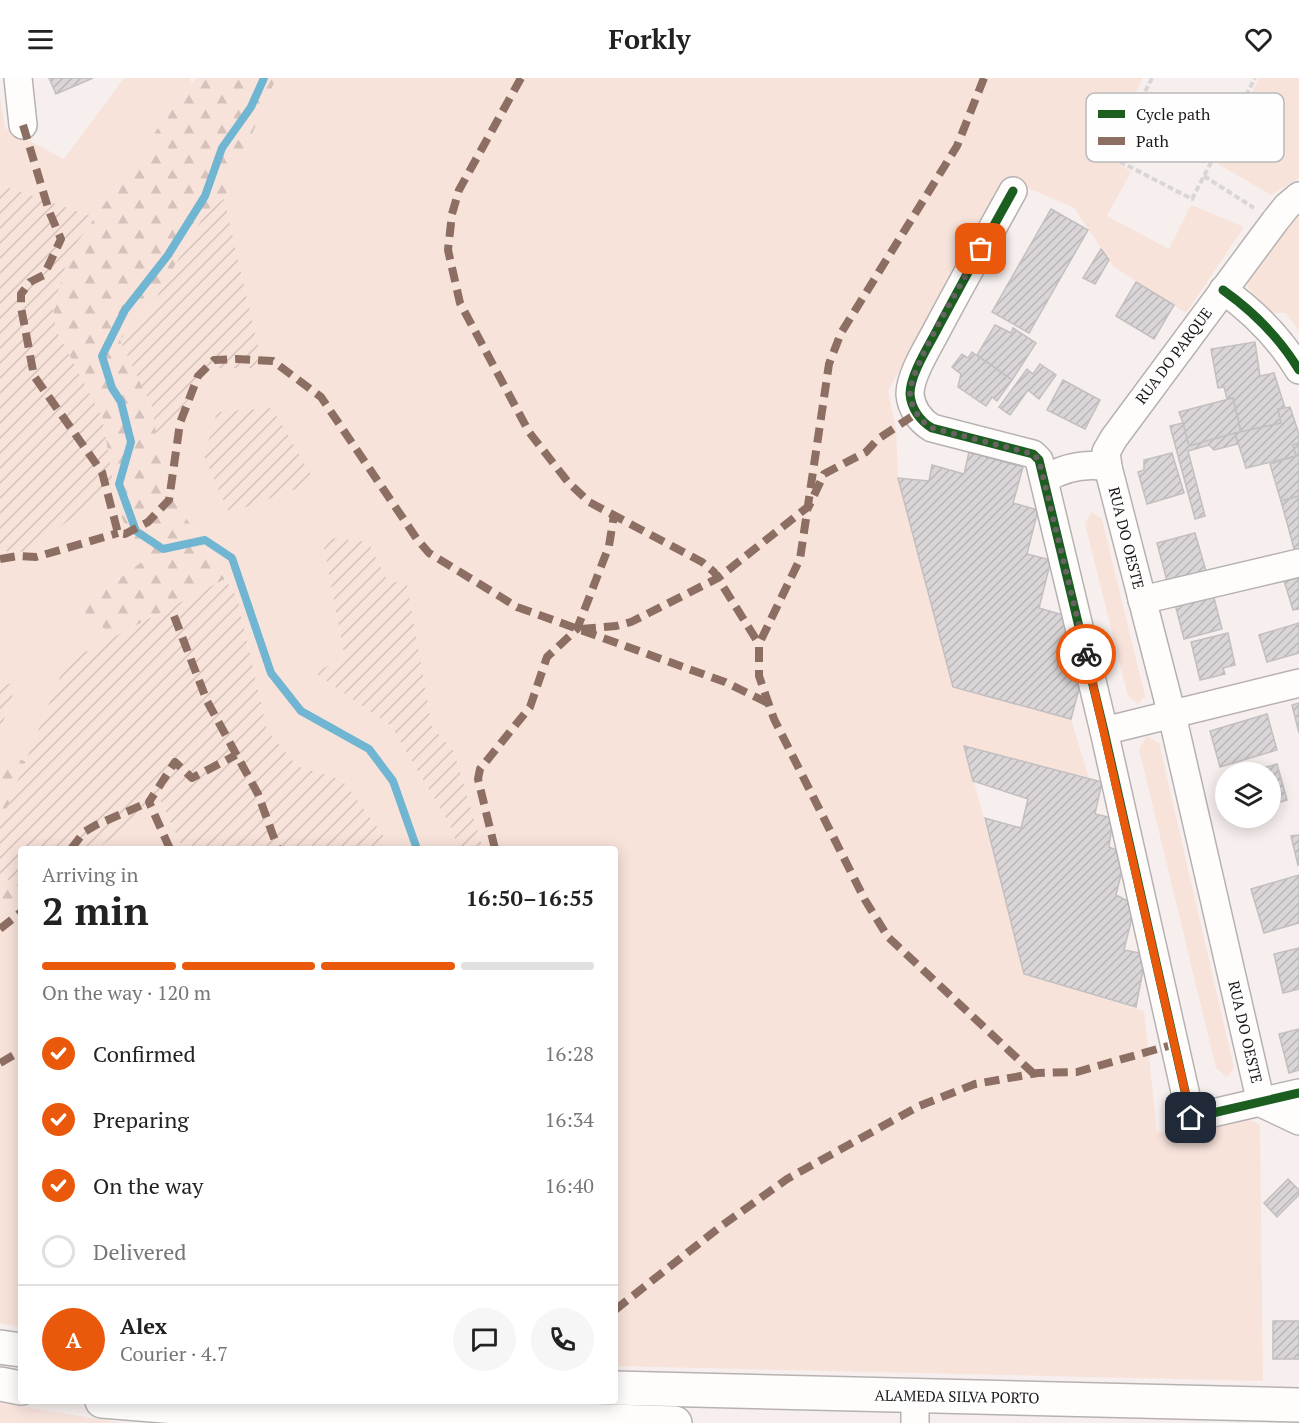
<!DOCTYPE html>
<meta charset="utf-8">
<style>
body{margin:0;font-family:"PT Serif",serif;background:#f6f6f6;color:#222;height:100vh;display:flex;flex-direction:column;font-size:22px;white-space:nowrap}
*{box-sizing:border-box;margin:0}
p{font-size:20px;color:#767676}
.icon{flex:none;width:33px;height:33px;fill:none;stroke:currentColor;stroke-width:2;stroke-linecap:round;stroke-linejoin:round}
.map{position:relative;flex:1;overflow:hidden}
.details{position:absolute;left:18px;top:768px;width:600px;height:558px;display:flex;flex-direction:column;background:#fff;border-radius:6px;box-shadow:0 3px 15px #0003}
.details>*{flex:none}
.controls{position:absolute;left:1215px;top:684px;display:grid;gap:12px}
.controls a{display:grid;place-items:center;width:66px;height:66px;border-radius:50%;background:#fff;box-shadow:0 3px 15px #0003;font-size:30px}
.pin{position:absolute;display:grid;place-items:center;width:51px;height:51px;color:#fff;margin:-26px;border-radius:12px;box-shadow:0 3px 9px #0006}
.courier{position:absolute;display:grid;place-items:center;width:60px;height:60px;margin:-30px;border:4px solid #ea580c;border-radius:50%;background:#fff;color:#222;box-shadow:0 2px 8px #0007}
.overview em{font-style:normal;font-weight:700}
.overview div{display:flex;flex-direction:column-reverse}
.overview{display:flex;align-items:center;justify-content:space-between;height:102px;padding:0 24px}
h1{font-size:39px;font-weight:700;line-height:45px}
.bar{display:grid;grid-template-columns:repeat(4,1fr);gap:9px 6px;align-content:center;height:72px;padding:0 24px}
.bar i{height:8px;border-radius:4px;background:#e0e0e0}
.bar .active{background:#ea580c}
.bar p{grid-column:span 4}
.line{display:flex;align-items:center;gap:15px;padding:0 24px;border-top:2px solid #e0e0e0}
.line div{flex:1}
.round{display:grid;place-items:center;flex:none;width:63px;height:63px;border-radius:32px;background:#f6f6f6}
ol{padding:0 24px;list-style:none}
li{display:flex;align-items:center;gap:18px;height:66px}
li p{margin-inline-start:auto}
li .icon{padding:6px;border-radius:50%;background:#ea580c;color:#fff;stroke-width:4}
li:last-child{color:#767676}
li i{width:33px;height:33px;border:3px solid #e0e0e0;border-radius:50%}
header{display:flex;justify-content:space-between;align-items:center;height:78px;padding:0 24px;background:#fff;font-size:27px;font-weight:700}
.map>svg:first-child{display:block}
</style>
<header><svg class="icon" aria-label="menu" viewBox="0 0 24 24"><path d="M4 6h16M4 12h16M4 18h16"/></svg>Forkly<svg class="icon" aria-label="heart" viewBox="0 0 24 24"><path d="M12 20l-8-8c-3-5 5-10 8-4 3-6 11-1 8 4z"/></svg></header>
<div class="map">
<svg width="1299" height="1345" viewBox="0 0 1299 1345">
<defs>
<pattern id="forest-firs" width="22" height="20" patternUnits="userSpaceOnUse" patternTransform="scale(1.5)"><rect width="22" height="20" fill="#f8e3db"/><path d="M5 1l3.5 6h-7zM16 11l3.5 6h-7z" fill="#d4c2bb"/></pattern>
<pattern id="garden-furrows" width="10" height="10" patternUnits="userSpaceOnUse" patternTransform="scale(1.5)"><rect width="10" height="10" fill="#f8e3db"/><path d="M-1 1l2-2M0 10L10 0M9 11l2-2" fill="none" stroke="#d4c2bb"/></pattern>
<pattern id="building-hatch" width="6" height="6" patternUnits="userSpaceOnUse" patternTransform="scale(1.5)"><rect width="6" height="6" fill="#dad5d6"/><path d="M-1 1l2-2M0 6l6-6M5 7l2-2" fill="none" stroke="#bab6b7"/></pattern>
</defs>
<rect width="100%" height="100%" fill="#f6efee"/>
<g fill="#f8e3db">
<path d="M124 0H190L192 6 175 26 95 139 0 107V20L5 50 64 81Z"/>
<path d="M276 0H1143L1105 75 1131 94 1107 138 1169 171 1191 127 1244 149 1186 235 1114 189 1074 130 1005 100 888 313 896 351 898 400 953 609 1071 641 1089 700 965 668 1024 896 1144 933 1157 1053 1187 1061 1244 1040 1260 1046 1263 1303 615 1288V771H483L454 674 432 649 406 502 389 507 322 459 345 581 315 594 391 648 449 745 459 771H384L383 757 342 702 297 688 267 652 237 519 165 407 157 360 214 290H263L224 121Z"/>
<path d="M1259 0H1299V100L1271 117 1218 86Z"/>
<path d="M1299 133V253L1286 235H1270L1248 210 1247 201Z"/>
<path d="M114 408 118 432 143 483 79 531 115 559 66 584 26 684 0 670V653L17 605 0 608V473L27 474Z"/>
<path d="M1092 434 1102 441 1145 618 1138 626 1128 618 1085 446Z"/>
<path d="M1147 658 1159 665 1234 990 1227 999 1216 990 1139 671Z"/>
<path d="M161 723 183 771H97Z"/>
<path d="M21 825V1249L0 1245V837Z"/>
<path d="M0 1325 122 1345H0Z"/>
</g>
<g fill="url(#forest-firs)">
<path d="M197 0H276L224 121 206 134 155 222 120 262 152 329 165 407 225 501 115 559 79 531 143 483 118 432 102 339 56 252 53 230 69 176 175 26Z"/>
<path d="M0 670 26 684 0 747Z"/>
<path d="M0 797 21 810V825L0 837Z"/>
</g>
<g fill="url(#garden-furrows)">
<path d="M0 107 95 139 69 176 53 230 56 252 102 339 114 408 27 474 0 473Z"/>
<path d="M224 121 263 290H214L157 360 152 329 120 262 155 222 206 134Z"/>
<path d="M272 330 315 404 229 435 204 378 217 334Z"/>
<path d="M322 459 368 464 389 506 406 501 432 649 454 674 483 771H459L449 745 391 648 314 594 345 581Z"/>
<path d="M225 501 237 519 267 652 297 688 342 702 383 757 384 771H183L161 723 97 771H21V810L0 797V747L66 584Z"/>
<path d="M17 604 0 653V608Z"/>
</g>
<g fill="none" stroke-linecap="round" stroke-linejoin="round">
<path stroke="#70b6d2" stroke-width="8" d="M264 0 251 29 222 70 205 118 168 177 125 232 102 278 112 310 121 324 131 364 119 406 136 453 163 471 205 462 232 480 271 595 301 633 369 671 393 703 417 771"/>
</g>
<g fill="url(#building-hatch)" stroke="#c3bfc0" stroke-width="1.5">
<path d="M49 0H93L56 16Z"/>
<path d="M1051 131 1088 152 1029 255 992 234Z"/>
<path d="M1101 171 1109 182 1095 206 1083 200Z"/>
<path d="M1136 204 1174 227 1154 261 1116 238Z"/>
<path d="M995 247 1011 255 1013 250 1036 265 1012 302 977 277Z"/>
<path d="M1255 264 1260 298 1274 295 1285 330 1278 331 1281 345 1241 354 1233 320 1227 321 1224 309 1218 310 1211 271Z"/>
<path d="M972 274 1012 302 997 323 992 319 986 328 958 309 961 296 952 289 962 276 968 280Z"/>
<path d="M1040 286 1056 297 1039 321 1028 312 1010 337 999 329 1027 291 1033 296Z"/>
<path d="M1063 302 1100 322 1085 351 1047 332Z"/>
<path d="M1233 320 1241 354 1188 373 1183 345 1179 334Z"/>
<path d="M1290 329 1299 356V365L1293 367 1296 378 1246 390 1235 355 1281 345 1278 331Z"/>
<path d="M1183 345 1189 368 1235 355 1238 366 1214 372 1209 367 1188 373 1205 438 1195 441 1170 348Z"/>
<path d="M1299 365V418L1281 423 1270 386 1296 378 1293 367Z"/>
<path d="M969 374 1023 389 1013 425 1038 432 1027 476 1051 482 1039 530 1070 539 1057 588 1083 596 1071 641 953 609 898 400 929 403 932 387 964 396Z"/>
<path d="M1172 375 1184 415 1147 426 1138 394 1144 392V382Z"/>
<path d="M1299 418V473L1295 474 1281 423Z"/>
<path d="M1195 455 1206 493 1167 503 1157 465Z"/>
<path d="M1299 492V531L1293 532 1282 496Z"/>
<path d="M1212 512 1222 551 1184 561 1174 522Z"/>
<path d="M1299 545V575L1267 584 1259 557Z"/>
<path d="M1228 555 1235 587 1223 590 1225 596 1200 602 1191 564Z"/>
<path d="M1299 625V655L1292 627Z"/>
<path d="M1267 636 1277 672 1220 689 1210 653Z"/>
<path d="M964 668 1102 704 1095 736 1113 740 1109 769 1126 776 1116 817 1135 827 1124 872 1146 876 1136 929 1024 896 985 740 1021 750 1028 721 973 703Z"/>
<path d="M1277 686 1287 722 1270 727V694H1249Z"/>
<path d="M1299 757V786L1298 787 1291 758Z"/>
<path d="M1299 797V845L1264 855 1251 811Z"/>
<path d="M1299 870V911L1283 915 1274 876Z"/>
<path d="M1299 951V992L1289 995 1279 956Z"/>
<path d="M1288 1101 1299 1112V1117L1277 1139 1264 1125Z"/>
<rect x="1273" y="1243" width="26" height="38"/>
</g>
<g fill="none" stroke-linecap="round" stroke-linejoin="round">
<defs>
<g id="minor">
<path d="M18 0 23 47"/>
<path d="M1013 113C988 158 963 203 939 248 930 266 910 296 910 316 911 330 920 343 932 350L1033 376 1039 382 1104 653 1191 1040 1299 1015"/>
<path d="M1223 212C1254 234 1279 259 1299 292"/>
<path d="M1045 401C1065 389 1085 385 1108 389"/>
<path d="M1142 522 1299 485"/>
<path d="M1104 653 1299 605"/>
<path d="M1261 1025 1172 637 1108 389 1106 374 1114 360 1275 143 1287 128 1299 118"/>
<path d="M1261 1025 1299 1043"/>
<path d="M915 1318V1345"/>
</g>
<g id="major">
<path d="M0 1269 21 1272"/>
<path d="M0 1306 21 1310"/>
<path d="M615 1310 1299 1327"/>
<path d="M102 1323 176 1329 675 1345"/>
</g>
</defs>
<use href="#minor" stroke="#b7b2b1" stroke-width="30"/>
<use href="#major" stroke="#b7b2b1" stroke-width="36"/>
<g stroke="#d9d6d6" stroke-width="4" stroke-dasharray="6 3" stroke-linecap="butt">
<path d="M1152 0 1111 79 1192 121 1255 0"/>
<path d="M1204 98 1254 130"/>
</g>
<use href="#minor" stroke="#fefdfc" stroke-width="27"/>
<use href="#major" stroke="#fefdfc" stroke-width="33"/>
<g stroke="#8d6e63" stroke-width="8" stroke-dasharray="15 8" stroke-linecap="butt">
<path d="M521 0 459 112 452 136 448 172 460 225 529 354 568 404 589 424 702 484 714 494 759 566"/>
<path d="M984 0 957 68 841 255 829 286 800 481 759 566V598L774 641 865 822 888 859 1034 996"/>
<path d="M23 47 49 133 61 161 44 197 30 204 21 216V229L34 298 102 394 118 455 125 456 148 444 169 422 180 345 198 298 214 282 237 281 273 283 321 319 417 461 429 475 517 529 725 604 768 625"/>
<path d="M0 481 18 478 36 479 118 455"/>
<path d="M174 538 207 623 258 716 278 771"/>
<path d="M581 551 616 548 631 544 718 500 809 428 824 396 866 374 878 361 917 335"/>
<path d="M71 771 84 754 96 747 149 724"/>
<path d="M170 771 149 724 175 684 192 700 236 677"/>
<path d="M495 771 478 701 480 691 530 629 547 579 577 551 609 468 614 437"/>
<path d="M0 851 21 834"/>
<path d="M0 985 21 973"/>
<path d="M615 1232 720 1149 787 1101 919 1028 975 1006 1038 995 1077 994 1175 966"/>
</g>
<defs>
<g id="cycleway">
<path d="M1013 113C988 158 963 203 939 248 930 266 910 296 910 316 911 330 920 343 932 350L1033 376 1039 382 1104 653 1191 1040 1299 1015"/>
<path d="M1223 212C1254 234 1279 259 1299 292"/>
</g>
</defs>
<use href="#cycleway" stroke="#fefefe" stroke-width="13"/>
<use href="#cycleway" stroke="#1b5e20" stroke-width="9"/>
</g>
<g fill="none" stroke-linecap="round" stroke-linejoin="round">
<path stroke="#686362" stroke-width="6" stroke-dasharray="0 10.8" d="M981 171C966 198 909 291 910 316 911 330 920 343 932 350L1033 376 1039 382 1086 576"/>
<path stroke="#ea580c" stroke-width="8" d="M1086 576 1191 1040"/>
</g>
<g text-anchor="middle" stroke-width="4.5" stroke-linejoin="round" paint-order="stroke">
<g font-size="15" fill="#1c1817" stroke="#fefefe">
<text transform="translate(1174 278) rotate(-53)" y="5">RUA DO PARQUE</text>
<text transform="translate(1126 460) rotate(76)" y="5">RUA DO OESTE</text>
<text transform="translate(1245 954) rotate(77)" y="5">RUA DO OESTE</text>
<text transform="translate(957 1319) rotate(1)" y="5">ALAMEDA SILVA PORTO</text>
</g>
</g>
<rect x="1086" y="15" width="198" height="69" rx="9" fill="#fefefe" stroke="#bab9b9" stroke-width="1.5"/>
<rect x="1098" y="32" width="27" height="8" fill="#1b5e20"/>
<rect x="1098" y="59" width="27" height="8" fill="#8d6e63"/>
<g font-size="16" fill="#1c1817">
<text x="1136" y="42">Cycle path</text>
<text x="1136" y="69">Path</text>
</g>
</svg>
<div class="controls">
<a><svg class="icon" aria-label="layers" viewBox="0 0 24 24"><path d="M12 4l9 5-9 5-9-5zM3 14l9 5 9-5"/></svg></a>
</div>
<div class="pin" style="left:981px;top:171px;background:#ea580c"><svg class="icon" aria-label="bag" viewBox="0 0 24 24"><path d="M5 8h14l-1 12H6zM9 8a3 3 0 0 1 6 0"/></svg></div>
<div class="pin" style="left:1191px;top:1040px;background:#1f2937"><svg class="icon" aria-label="home" viewBox="0 0 24 24"><path d="M3 11l9-7 9 7M6 9v11h12V9"/></svg></div>
<div class="courier" style="left:1086px;top:576px"><svg class="icon" aria-label="bike" viewBox="0 0 24 24"><circle cx="6" cy="16" r="4"/><circle cx="18" cy="16" r="4"/><path d="M6 16l4-8h5l3 8M10 8l3 8H6M13 5h3"/></svg></div>
<section class="details">
<div class="overview"><div><h1>2 min</h1><p>Arriving in</p></div><em>16:50–16:55</em></div>
<div class="bar"><i class="active"></i><i class="active"></i><i class="active"></i><i></i><p>On the way · 120 m</p></div>
<ol>
<li><svg class="icon" aria-label="check" viewBox="0 0 24 24"><path d="M5 12l5 5 9-10"/></svg>Confirmed<p>16:28</p></li>
<li><svg class="icon" aria-label="check" viewBox="0 0 24 24"><path d="M5 12l5 5 9-10"/></svg>Preparing<p>16:34</p></li>
<li><svg class="icon" aria-label="check" viewBox="0 0 24 24"><path d="M5 12l5 5 9-10"/></svg>On the way<p>16:40</p></li>
<li><i></i>Delivered</li>
</ol>
<div class="line" style="height:108px"><b class="round" style="background:#ea580c;color:#fff">A</b><div><b>Alex</b><p>Courier · 4.7</p></div><a class="round"><svg class="icon" aria-label="chat" viewBox="0 0 24 24"><path d="M4 5h16v11H9l-5 4z"/></svg></a><a class="round"><svg class="icon" aria-label="phone" viewBox="0 0 24 24"><path d="M5 4h4l2 5-3 2q2 4 5 5l2-3 5 2v4C11 20 4 13 5 4z"/></svg></a></div>
</section>
</div>
